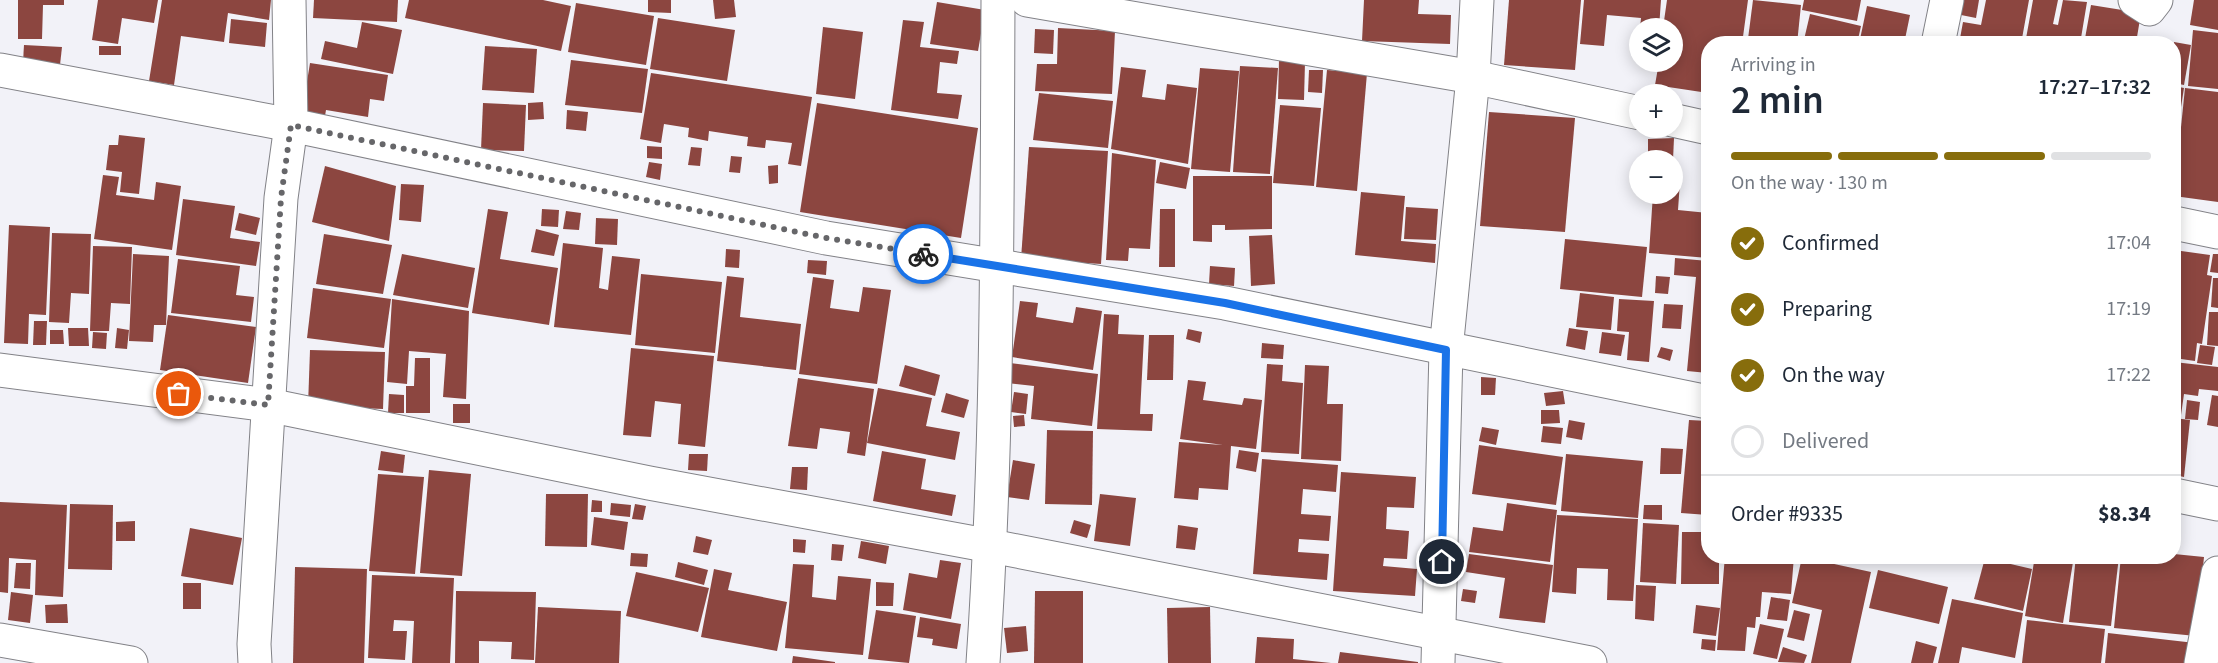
<!DOCTYPE html>
<meta charset="utf-8">
<style>
body{margin:0;font-family:"Source Sans 3",sans-serif;background:#f6f6f7;color:#1f2937;height:100vh;display:flex;flex-direction:column;font-size:22px;white-space:nowrap}
*{box-sizing:border-box;margin:0}
p{font-size:20px;color:#747a83}
.icon{flex:none;width:33px;height:33px;fill:none;stroke:currentColor;stroke-width:2;stroke-linecap:round;stroke-linejoin:round}
.map{position:relative;flex:1;overflow:hidden}
.panel{position:absolute;left:1701px;top:36px;width:480px;height:528px;display:flex;flex-direction:column;background:#fff;border-radius:24px;box-shadow:0 3px 15px #0003}
.panel>*{flex:none}
.fabs{position:absolute;left:1629px;top:18px;display:grid;gap:12px}
.fabs a{display:grid;place-items:center;width:54px;height:54px;border-radius:50%;background:#fff;box-shadow:0 3px 15px #0003;font-size:30px}
.pin{position:absolute;display:grid;place-items:center;width:51px;height:51px;color:#fff;margin:-26px;border:3px solid #fff;border-radius:50%;box-shadow:0 2px 6px #0007}
.courier{position:absolute;display:grid;place-items:center;width:60px;height:60px;margin:-30px;border:4px solid #1a73e8;border-radius:50%;background:#fff;color:#222;box-shadow:0 2px 8px #0007}
.overview em{font-style:normal;font-weight:600}
.overview div{display:flex;flex-direction:column-reverse}
.overview{display:flex;align-items:center;justify-content:space-between;height:102px;padding:0 30px}
h1{font-size:39px;font-weight:600;line-height:45px}
.bar{display:grid;grid-template-columns:repeat(4,1fr);gap:9px 6px;align-content:center;height:72px;padding:0 30px}
.bar i{height:8px;border-radius:4px;background:#e0e1e3}
.bar .selected{background:#876d0c}
.bar p{grid-column:span 4}
.line{display:flex;align-items:center;gap:15px;padding:0 30px;border-top:2px solid #e0e1e3}
.line div{flex:1}
ol{padding:0 30px;list-style:none}
li{display:flex;align-items:center;gap:18px;height:66px}
li p{margin-inline-start:auto}
li .icon{padding:6px;border-radius:50%;background:#876d0c;color:#fff;stroke-width:4}
li:last-child{color:#747a83}
li i{width:33px;height:33px;border:3px solid #e0e1e3;border-radius:50%}
.map>svg:first-child{display:block}
</style>
<div class="map">
<svg width="2218" height="663" viewBox="0 0 2218 663">
<rect width="100%" height="100%" fill="#f2f2f8"/>
<g fill="#8c4640">
<path d="M18 0H64V5H43L42 39H18Z"/>
<path d="M98 0H158L154 23 122 18 118 44 92 40Z"/>
<path d="M162 0H271L269 20 228 13 224 42 181 36 174 85 149 81Z"/>
<path d="M314 0H398L397 22 313 18Z"/>
<path d="M409 0H543L571 6 561 51 405 18Z"/>
<path d="M648 0H671V13L648 12Z"/>
<path d="M713 0H734L736 17 715 19Z"/>
<path d="M1364 0H1419L1418 14 1451 15 1450 44 1362 41Z"/>
<path d="M1509 0H1581L1575 70 1504 65Z"/>
<path d="M1584 0H1661L1659 28H1640L1641 18 1607 15 1604 46 1580 44Z"/>
<path d="M1667 0H1748L1742 44H1708V93L1655 85 1659 62H1672V28H1663Z"/>
<path d="M1753 0 1801 5 1797 44 1748 39Z"/>
<path d="M1804 0H1861L1857 21 1802 10Z"/>
<path d="M1959 0H1979L1976 18 1956 14Z"/>
<path d="M1986 0H2029L2021 44H1959L1963 22 1981 25Z"/>
<path d="M2033 0H2058L2053 24 2058 25 2063 0 2087 2 2080 44H2025Z"/>
<path d="M2194 0H2218V30L2190 25Z"/>
<path d="M937 2 985 10 978 51 930 44Z"/>
<path d="M576 3 654 16 646 65 568 52Z"/>
<path d="M2091 5 2141 13 2137 37 2173 44H2084Z"/>
<path d="M1867 6 1910 15 1904 44H1859Z"/>
<path d="M1810 14 1861 26 1857 44H1803Z"/>
<path d="M658 18 735 30 727 81 650 69Z"/>
<path d="M231 19 267 23 265 47 229 43Z"/>
<path d="M903 20 924 22 920 47 959 51 957 64 940 62 937 93 962 95 958 119 891 110Z"/>
<path d="M362 22 402 30 393 74 321 59 325 41 357 48Z"/>
<path d="M823 27 863 32 855 99 816 94Z"/>
<path d="M1058 28 1115 31 1112 94 1035 91 1037 64H1057Z"/>
<path d="M1035 29 1054 30 1053 54 1034 53Z"/>
<path d="M2193 30 2218 33V89L2188 86Z"/>
<path d="M2174 42 2191 45 2184 85 2174 83Z"/>
<path d="M24 45 62 47 60 65 23 62Z"/>
<rect x="99" y="46" width="22" height="9"/>
<path d="M485 46 537 49 534 93 482 90Z"/>
<path d="M571 60 648 69 642 113 565 105Z"/>
<path d="M1279 60 1305 62 1304 100 1278 99Z"/>
<path d="M310 63 388 75 384 101 370 99 368 117 326 110 324 122 301 119Z"/>
<path d="M1240 66 1278 68 1270 174 1233 172Z"/>
<path d="M1121 67 1146 70 1142 97 1165 100 1167 84 1197 88 1188 164 1111 149Z"/>
<path d="M1200 68 1239 71 1230 172 1191 169Z"/>
<path d="M1309 70H1323L1322 93 1308 92Z"/>
<path d="M1327 70 1367 73 1357 191 1316 187Z"/>
<path d="M651 73 812 97 801 166 788 164 792 143 766 140 765 148 747 146 748 137 709 131 708 141 688 137 689 128 664 124 661 143 640 139Z"/>
<path d="M2174 86 2184 88 2178 126H2174Z"/>
<path d="M2185 88 2218 92V202L2174 196Z"/>
<path d="M1039 93 1113 101 1108 148 1033 140Z"/>
<path d="M543 102 544 119 528 120V103Z"/>
<path d="M483 103 526 105 524 151 481 150Z"/>
<path d="M817 103 978 128 961 238 800 212Z"/>
<path d="M1280 105 1321 108 1314 186 1273 183Z"/>
<path d="M567 110 588 112 586 131 566 129Z"/>
<path d="M1489 112 1575 118 1565 232 1480 226Z"/>
<path d="M119 135 145 138 139 194 120 192 122 172 106 170 109 145H118Z"/>
<path d="M1674 138 1673 160H1648V139Z"/>
<path d="M1707 138H1708V175L1703 174Z"/>
<path d="M647 146 662 147V159L647 158Z"/>
<path d="M691 147 702 148 700 166 688 165Z"/>
<path d="M1029 147 1108 151 1101 264 1021 259Z"/>
<path d="M1112 153 1156 160 1150 249 1129 248 1128 261 1106 260Z"/>
<path d="M731 156 742 157 740 173 729 172Z"/>
<path d="M649 162 662 164 660 180 646 177Z"/>
<path d="M1160 162 1190 168 1186 189 1156 183Z"/>
<path d="M778 165V183L769 184 768 166Z"/>
<path d="M325 166 396 186 389 241 312 222Z"/>
<path d="M1672 167H1681L1678 210 1708 213V258L1649 253 1653 194H1672Z"/>
<path d="M103 175 119 177 116 195 154 200 156 182 181 186 172 250 94 239Z"/>
<path d="M1193 176H1272V229L1225 230V225H1212V242L1193 241Z"/>
<path d="M401 184 424 185 421 222 399 220Z"/>
<path d="M1361 192 1405 196 1401 241 1436 244 1435 263 1355 255Z"/>
<path d="M183 199 235 206 230 238 260 242 256 266 176 255Z"/>
<path d="M1406 207 1438 209 1436 240 1404 239Z"/>
<path d="M488 209 508 212 500 259 558 268 549 325 472 313Z"/>
<path d="M542 209 559 210 558 227 541 226Z"/>
<path d="M1160 209H1175V267H1159Z"/>
<path d="M566 211 581 213 579 230 563 229Z"/>
<path d="M239 213 260 218 256 235 235 230Z"/>
<path d="M596 218 618 219 617 245 595 244Z"/>
<path d="M9 225 50 227 46 315 29 314 28 344 4 343Z"/>
<path d="M536 229 559 235 554 256 531 252Z"/>
<path d="M52 233 91 234 89 294 71 293 69 323 49 322Z"/>
<path d="M324 234 392 245 383 294 316 284Z"/>
<path d="M1272 235 1275 284 1251 286 1249 236Z"/>
<path d="M1565 239 1647 247 1642 297 1560 289Z"/>
<path d="M563 243 603 248 599 288 608 290 612 256 640 259 631 335 554 327Z"/>
<path d="M93 246 132 247 130 304 111 303 109 331H90Z"/>
<path d="M726 249 740 250 739 268 725 267Z"/>
<path d="M2174 250 2210 255 2207 275 2212 276 2202 344 2197 343 2195 361 2174 358Z"/>
<path d="M133 254 169 256 166 325H154L153 342 129 341Z"/>
<path d="M402 254 475 268 468 308 393 295Z"/>
<path d="M2213 254H2218V273L2210 272Z"/>
<path d="M1675 258 1708 261V373L1687 371 1696 277 1674 275Z"/>
<path d="M178 259 240 266 236 295 254 297 251 322 171 313Z"/>
<path d="M808 260 827 261 826 275 807 273Z"/>
<path d="M1210 266 1235 268 1234 286 1209 284Z"/>
<path d="M641 274 722 282 715 353 635 345Z"/>
<path d="M727 276 744 278 740 317 801 324 796 370 717 361Z"/>
<path d="M1656 276 1670 277 1668 294 1655 293Z"/>
<path d="M813 277 834 280 830 308 859 312 863 287 891 290 877 384 799 374Z"/>
<path d="M2213 278H2218V308L2211 307Z"/>
<path d="M313 288 391 299 384 348 307 338Z"/>
<path d="M1580 293 1614 297 1611 330 1576 327Z"/>
<path d="M392 299 469 311 466 399 443 397 446 354 409 351 407 384 387 382Z"/>
<path d="M1619 299 1654 301 1649 362 1627 360 1629 332 1617 331Z"/>
<path d="M1020 301 1038 303 1036 317 1073 323 1076 307 1102 311 1093 370 1012 357Z"/>
<path d="M1664 304 1683 305 1681 329 1662 328Z"/>
<path d="M2209 312H2218V346L2207 345Z"/>
<path d="M1104 314 1119 315 1118 334 1144 335 1140 414H1153L1152 431 1097 429Z"/>
<path d="M168 315 256 327 248 383 160 370Z"/>
<path d="M34 321H47L46 345H33Z"/>
<path d="M68 328H88L89 346H69Z"/>
<path d="M117 328 129 330 127 349 115 348Z"/>
<path d="M1569 328 1588 331 1585 350 1566 346Z"/>
<path d="M1188 329 1202 332 1200 343 1186 339Z"/>
<path d="M50 330H63L64 344H50Z"/>
<path d="M93 332 107 333 106 349 92 348Z"/>
<path d="M1602 332 1625 335 1621 356 1599 353Z"/>
<path d="M1149 335H1174L1173 380H1147Z"/>
<path d="M1262 343 1284 345 1283 359 1261 358Z"/>
<path d="M2200 345 2215 347 2212 365 2197 363Z"/>
<path d="M1661 347 1673 350 1670 361 1657 357Z"/>
<path d="M631 348 714 356 705 447 678 444 681 404 655 401 651 437 623 435Z"/>
<path d="M310 350 385 352 383 409 308 406Z"/>
<path d="M415 358H430V413H406V386H414Z"/>
<path d="M2174 362 2218 367V391L2199 389 2198 396 2184 394 2181 415 2174 414Z"/>
<path d="M1010 363 1098 374 1092 426 1031 419 1034 386 1007 383Z"/>
<path d="M1267 364 1283 365 1282 381 1303 383 1299 454 1261 452Z"/>
<path d="M905 365 940 375 935 396 899 386Z"/>
<path d="M1305 365 1329 366 1327 404H1343L1341 461 1301 459Z"/>
<path d="M1481 377 1496 378 1495 395H1481Z"/>
<path d="M798 378 874 389 865 456 847 453 850 432 820 428 817 449 788 446Z"/>
<path d="M1188 380 1206 382 1203 400 1242 405 1244 398 1262 400 1256 449 1231 446 1228 490 1199 488 1198 500 1174 498 1179 442 1223 445 1180 439Z"/>
<path d="M878 388 932 398 926 426 960 432 955 460 867 443Z"/>
<path d="M1563 391 1565 404 1546 406 1544 393Z"/>
<path d="M1014 392 1028 394 1026 414 1011 412Z"/>
<path d="M946 393 969 400 964 418 941 412Z"/>
<path d="M389 394 404 395V413H388Z"/>
<path d="M2212 395 2218 396V427L2207 425Z"/>
<path d="M2187 400 2200 402 2198 420 2185 419Z"/>
<rect x="453" y="404" width="17" height="19"/>
<path d="M1541 410H1559L1560 423 1541 424Z"/>
<path d="M1024 415 1025 426 1014 427 1013 416Z"/>
<path d="M2174 418 2190 420 2184 477 2174 475Z"/>
<path d="M1569 420 1585 423 1582 440 1566 437Z"/>
<path d="M1689 420 1708 421V515L1681 513Z"/>
<path d="M1543 426 1563 428 1561 444 1541 442Z"/>
<path d="M1482 427 1499 430 1496 445 1479 441Z"/>
<path d="M1047 430 1093 431 1092 505 1045 504Z"/>
<path d="M1479 445 1563 457 1556 505 1472 494Z"/>
<path d="M1661 448 1683 449 1681 474H1660Z"/>
<path d="M1239 450 1259 453 1256 472 1236 468Z"/>
<path d="M381 451 405 455 403 473 378 470Z"/>
<path d="M882 451 926 459 921 489 956 495 952 516 873 501Z"/>
<path d="M689 454H708L707 471 688 470Z"/>
<path d="M1566 454 1643 461 1638 518 1561 511Z"/>
<path d="M1262 459 1338 465 1336 492 1303 489 1301 514 1331 516 1329 541 1299 539 1298 552 1329 554 1327 580 1253 574Z"/>
<path d="M1013 460 1035 464 1029 500 1007 497Z"/>
<path d="M792 467H808L807 490 790 489Z"/>
<path d="M429 470 471 474 462 576 420 573Z"/>
<path d="M1341 472 1416 477 1414 508 1387 507 1386 529 1409 531 1407 559 1384 558 1383 566 1417 569 1415 596 1333 591Z"/>
<path d="M378 474 424 477 415 574 369 571Z"/>
<path d="M546 494H588L587 547 545 546Z"/>
<path d="M1100 494 1136 498 1130 546 1094 541Z"/>
<path d="M592 500 602 501V512H591Z"/>
<path d="M0 502 67 505 63 597 35 595 36 560 9 558 8 593 0 592Z"/>
<path d="M611 503 631 505 630 517 610 515Z"/>
<path d="M1507 503 1557 510 1550 562 1469 552 1473 527 1503 531Z"/>
<path d="M70 504 113 505 112 570 68 569Z"/>
<path d="M635 504 646 506 643 520 632 519Z"/>
<path d="M1644 505H1662V520L1643 519Z"/>
<path d="M1557 515 1638 519 1633 601 1607 600 1608 569 1577 568 1576 594 1552 592Z"/>
<path d="M594 517 628 522 624 550 591 545Z"/>
<path d="M1074 520 1091 525 1087 538 1070 533Z"/>
<path d="M135 521V541H116V522Z"/>
<path d="M1643 523 1679 525 1676 584 1640 582Z"/>
<path d="M1178 525 1198 528 1195 550 1176 548Z"/>
<path d="M190 528 242 538 233 585 181 576Z"/>
<path d="M1682 532H1708V556H1719V584H1681Z"/>
<path d="M696 536 712 540 708 555 693 552Z"/>
<path d="M793 539 806 540 805 553 793 552Z"/>
<path d="M861 541 889 546 886 564 858 558Z"/>
<path d="M832 544 844 545 842 561 831 560Z"/>
<path d="M631 553 648 554 647 567 630 566Z"/>
<path d="M1469 554 1553 565 1545 623 1499 618 1505 578 1466 572Z"/>
<path d="M2174 554 2204 557 2196 636 2114 628 2121 556H2174Z"/>
<path d="M1725 556H1794L1791 594 1762 592 1760 617H1756L1755 628 1747 627 1745 651 1717 650Z"/>
<path d="M2035 556H2074L2063 623 2025 616Z"/>
<path d="M2076 556H2119L2111 626 2069 622Z"/>
<path d="M1802 557 1871 572 1851 663H1811L1822 610 1792 603Z"/>
<path d="M1985 558 2032 569 2023 611 1974 599Z"/>
<path d="M940 560 961 563 951 619 903 610 909 573 937 578Z"/>
<path d="M678 562 708 570 704 585 675 577Z"/>
<path d="M16 563H31L30 589 14 588Z"/>
<path d="M793 564 814 565 812 597 836 600 838 576 871 579 863 655 785 648Z"/>
<path d="M295 567 367 569 364 663H293Z"/>
<path d="M714 569 732 573 728 590 787 602 777 651 701 637Z"/>
<path d="M1878 570 1948 587 1939 624 1869 608Z"/>
<path d="M636 572 709 588 698 632 626 616Z"/>
<path d="M372 575 454 578 450 663H412L414 621 394 620 393 631H407L405 660 368 658Z"/>
<path d="M876 582 894 583 893 606H876Z"/>
<rect x="183" y="583" width="18" height="26"/>
<path d="M1636 585 1656 586 1654 621 1635 619Z"/>
<path d="M1463 589 1477 591 1475 603 1461 601Z"/>
<path d="M456 591 536 592 534 660 511 659 512 642 479 641V663H455Z"/>
<path d="M1035 591H1083V663H1034Z"/>
<path d="M11 592 33 595 30 623 8 620Z"/>
<path d="M1771 597 1790 600 1787 621 1767 619Z"/>
<path d="M1952 599 2023 613 2015 658 1962 647 1959 663H1938Z"/>
<path d="M67 604 68 623H46L45 605Z"/>
<path d="M1696 605 1720 608 1716 636 1693 633Z"/>
<path d="M538 607 621 611 619 663H535Z"/>
<path d="M1210 607 1211 663H1168L1167 608Z"/>
<path d="M876 610 916 616 909 663 868 659Z"/>
<path d="M1794 610 1810 614 1804 641 1787 637Z"/>
<path d="M920 617 961 624 957 649 932 645 933 639 917 637Z"/>
<path d="M2027 620 2105 629 2101 663H2022Z"/>
<path d="M1760 624 1784 629 1777 659 1753 654Z"/>
<path d="M1026 626 1028 651 1007 653 1004 628Z"/>
<path d="M2108 633 2195 643 2192 663H2105Z"/>
<path d="M1257 637 1294 639 1293 659 1331 663H1255Z"/>
<path d="M1702 639 1716 640 1715 651 1701 649Z"/>
<path d="M1916 641 1937 647 1933 663H1911Z"/>
<path d="M1783 647 1807 655 1804 663 1778 662Z"/>
<path d="M1340 652 1418 662V663H1338Z"/>
<path d="M793 656 835 662V663H792Z"/>
</g>
<g fill="none" stroke-linecap="round" stroke-linejoin="round">
<defs>
<g id="street">
<path d="M1027 0 1473 77 1640 113"/>
<path d="M2135 0 2149 9 2156 0"/>
<path d="M1938 44 1947 0"/>
<path d="M0 70 291 125 826 238 1225 303 1708 402"/>
<path d="M1672 120 1708 128"/>
<path d="M2174 223 2218 232"/>
<path d="M0 370 268 405 649 483 991 546 1590 663"/>
<path d="M2174 495 2218 504"/>
<path d="M0 640 131 663"/>
<path d="M255 663 254 644 281 198 291 125 289 0"/>
<path d="M983 663C998 442 997 221 998 0"/>
<path d="M1438 663 1446 350 1473 77 1477 0"/>
<path d="M2201 663 2218 573"/>
</g>
</defs>
<use href="#street" stroke="#828287" stroke-width="35"/>
<use href="#street" stroke="#fff" stroke-width="33"/>
</g>
<g fill="none" stroke-linecap="round" stroke-linejoin="round">
<path stroke="#666669" stroke-width="6" stroke-dasharray="0 10.8" d="M179 394 268 405 281 198 291 125 826 238 923 254"/>
<path stroke="#1a73e8" stroke-width="8" d="M923 254 1225 303 1446 350 1442 562"/>
</g>
</svg>
<div class="fabs">
<a><svg class="icon" aria-label="layers" viewBox="0 0 24 24"><path d="M12 4l9 5-9 5-9-5zM3 14l9 5 9-5"/></svg></a>
<a>+</a>
<a>−</a>
</div>
<div class="pin" style="left:179px;top:394px;background:#ea580c"><svg class="icon" aria-label="bag" viewBox="0 0 24 24"><path d="M5 8h14l-1 12H6zM9 8a3 3 0 0 1 6 0"/></svg></div>
<div class="pin" style="left:1442px;top:562px;background:#1f2937"><svg class="icon" aria-label="home" viewBox="0 0 24 24"><path d="M3 11l9-7 9 7M6 9v11h12V9"/></svg></div>
<div class="courier" style="left:923px;top:254px"><svg class="icon" aria-label="bike" viewBox="0 0 24 24"><circle cx="6" cy="16" r="4"/><circle cx="18" cy="16" r="4"/><path d="M6 16l4-8h5l3 8M10 8l3 8H6M13 5h3"/></svg></div>
<section class="panel">
<div class="overview"><div><h1>2 min</h1><p>Arriving in</p></div><em>17:27–17:32</em></div>
<div class="bar"><i class="selected"></i><i class="selected"></i><i class="selected"></i><i></i><p>On the way · 130 m</p></div>
<ol>
<li><svg class="icon" aria-label="check" viewBox="0 0 24 24"><path d="M5 12l5 5 9-10"/></svg>Confirmed<p>17:04</p></li>
<li><svg class="icon" aria-label="check" viewBox="0 0 24 24"><path d="M5 12l5 5 9-10"/></svg>Preparing<p>17:19</p></li>
<li><svg class="icon" aria-label="check" viewBox="0 0 24 24"><path d="M5 12l5 5 9-10"/></svg>On the way<p>17:22</p></li>
<li><i></i>Delivered</li>
</ol>
<div class="line" style="height:78px"><div>Order #9335</div><b>$8.34</b></div>
</section>
</div>
